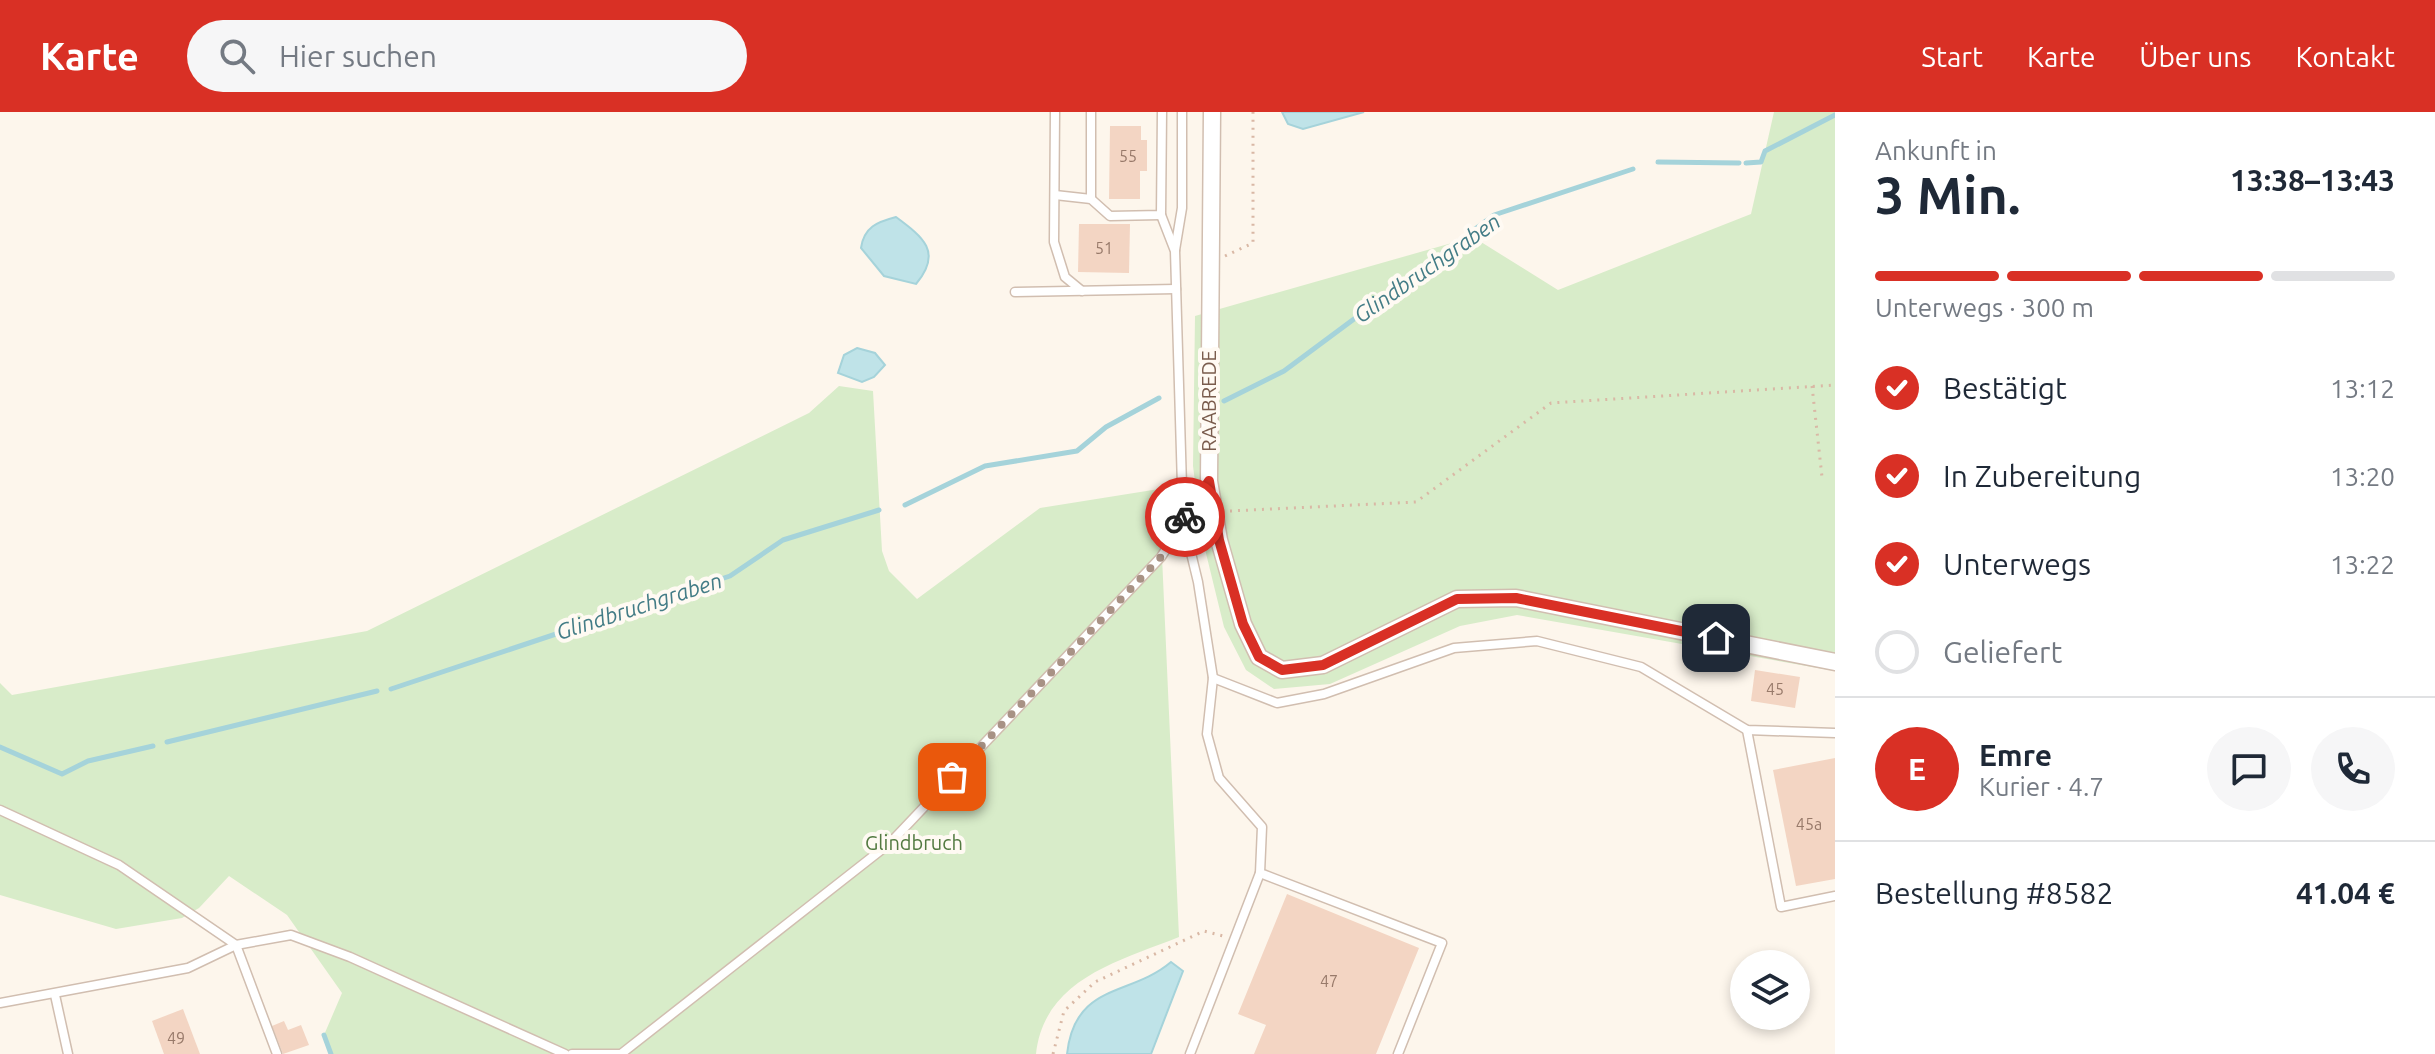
<!DOCTYPE html>
<html lang="de">
<meta charset="utf-8">
<style>
body{margin:0;font-family:Ubuntu,sans-serif;background:#f6f6f7;color:#1f2937;height:100vh;display:flex;flex-direction:column;font-size:30px;white-space:nowrap}
*{box-sizing:border-box;margin:0}
p{font-size:26px;color:#747a83}
.icon{flex:none;width:44px;height:44px;fill:none;stroke:currentColor;stroke-width:2;stroke-linecap:round;stroke-linejoin:round}
.map{position:relative;flex:1;overflow:hidden}
.side{display:flex;flex-direction:column;background:#fff;width:600px}
.side>*{flex:none}
.controls{position:absolute;left:1730px;top:838px;display:grid;gap:16px}
.controls a{display:grid;place-items:center;width:80px;height:80px;border-radius:50%;background:#fff;box-shadow:0 4px 12px #0003;font-size:40px}
.pin{position:absolute;display:grid;place-items:center;width:68px;height:68px;color:#fff;margin:-34px;border-radius:16px;box-shadow:0 4px 12px #0006}
.courier{position:absolute;display:grid;place-items:center;width:80px;height:80px;margin:-40px;border:6px solid #d93025;border-radius:50%;background:#fff;color:#222;box-shadow:0 2px 10px #0007}
.summary em{font-style:normal;font-weight:700}
.summary div{display:flex;flex-direction:column-reverse}
.summary{display:flex;align-items:center;justify-content:space-between;height:136px;padding:0 40px}
h1{font-size:52px;font-weight:700;line-height:60px}
.bar{display:grid;grid-template-columns:repeat(4,1fr);gap:12px 8px;align-content:center;height:96px;padding:0 40px}
.bar i{height:10px;border-radius:6px;background:#e0e1e3}
.bar .current{background:#d93025}
.bar p{grid-column:span 4}
.line{display:flex;align-items:center;gap:20px;padding:0 40px;border-top:2px solid #e0e1e3}
.line div{flex:1}
.round{display:grid;place-items:center;flex:none;width:84px;height:84px;border-radius:42px;background:#f6f6f7}
ol{padding:0 40px;list-style:none}
li{display:flex;align-items:center;gap:24px;height:88px}
li p{margin-inline-start:auto}
li .icon{padding:8px;border-radius:50%;background:#d93025;color:#fff;stroke-width:4}
li:last-child{color:#747a83}
li i{width:44px;height:44px;border:4px solid #e0e1e3;border-radius:50%}
header{display:flex;align-items:center;gap:48px;box-sizing:border-box;height:112px;padding:0 40px;background:#d93025;color:#fff}
header strong{font-size:38px}
nav{display:flex;gap:44px;margin-inline-start:auto;font-size:28px}
.search{width:560px;height:72px;background:#f6f6f7;display:flex;align-items:center;gap:20px;box-sizing:border-box;padding:0 28px;border-radius:44px;color:#747a83;font-size:30px}
main{display:flex;flex:1;min-height:0}
.map>svg:first-child{display:block}
</style>
<header>
<strong>Karte</strong>
<div class="search"><svg class="icon" aria-label="search" viewBox="0 0 24 24"><circle cx="10" cy="10" r="6"/><path d="M15 15l6 6"/></svg>Hier suchen</div>
<nav><a>Start</a><a>Karte</a><a>Über uns</a><a>Kontakt</a></nav>
</header>
<main>
<div class="map">
<svg width="1835" height="942" viewBox="0 0 1835 942">
<rect width="100%" height="100%" fill="#fdf6ec"/>
<g fill="#d8ecc9">
<path d="M1774 0H1835V559L1517 503 1460 514 1330 572 1274 577 1246 558 1224 515 1202 425 1193 354 1195 204 1473 125 1558 178 1751 102Z"/>
<path d="M839 274 873 279 882 439 889 459 917 487 1040 396 1159 377 1179 825C1119 849 1044 867 1036 942H331L324 923 342 881 287 803 229 764 199 796 182 806 116 817 0 783V571L12 583 367 519 809 301Z"/>
</g>
<g fill="#bfe3e8" stroke="#a5d3da" stroke-width="2">
<path d="M1282 0H1364L1303 17 1288 12Z"/>
<path d="M896 105C923 125 943 140 916 172L884 164 861 136C864 115 877 110 896 105Z"/>
<path d="M857 236 875 241 885 253 874 265 862 270 838 261 844 243Z"/>
<path d="M1171 850 1183 859 1151 942H1067C1075 870 1130 885 1171 850Z"/>
</g>
<g fill="none" stroke-linecap="round" stroke-linejoin="round">
<g stroke="#a5d3da" stroke-width="5">
<path d="M1658 50 1739 51"/>
<path d="M1746 51 1761 50 1765 39 1835 3"/>
<path d="M1224 289 1284 259 1494 103 1633 57"/>
<path d="M905 393 985 354 1077 339 1106 315 1159 286"/>
<path d="M391 577 730 464 783 428 879 398"/>
<path d="M167 630 377 579"/>
<path d="M0 635 62 662 88 649 153 634"/>
<path d="M324 923 331 942"/>
</g>
</g>
<g fill="#f3d5c3">
<path d="M1110 14H1141V28H1147V59H1140V87H1109Z"/>
<path d="M1079 112H1130L1129 161 1078 160Z"/>
<path d="M1755 558 1800 565 1795 596 1751 589Z"/>
<path d="M1835 646V767L1796 774 1773 658Z"/>
<path d="M1287 782 1419 836 1376 942H1254L1266 913 1238 902Z"/>
<path d="M183 897 200 942H164L152 909Z"/>
<path d="M284 909 288 918 301 913 309 933 283 942 272 914Z"/>
</g>
<g fill="none" stroke-linecap="round" stroke-linejoin="round">
<defs>
<g id="lane">
<path d="M1055 0 1054 130 1065 165 1082 179"/>
<path d="M1091 0V87"/>
<path d="M1055 83 1091 87 1110 104 1161 103 1162 0"/>
<path d="M1161 103 1175 139 1183 408 1198 470 1213 566 1207 622 1219 666 1262 715 1260 761 1442 831 1398 942"/>
<path d="M1175 138 1182 96V0"/>
<path d="M1015 180 1176 177"/>
<path d="M1213 566 1277 591 1324 582 1454 536 1537 529 1641 555 1747 618 1835 621"/>
<path d="M1747 618 1781 795 1835 784"/>
<path d="M0 698 119 753 236 833 277 942"/>
<path d="M55 883 68 942"/>
<path d="M0 891 188 856 236 833 291 823 350 845 565 942"/>
<path d="M572 942H621L890 731 1161 445 1209 370"/>
<path d="M1190 942 1260 761"/>
</g>
<path id="street" d="M1212 0 1209 369 1219 428 1243 512 1259 545 1282 558 1323 553 1457 487 1516 486 1835 550"/>
</defs>
<use href="#lane" stroke="#d1beb0" stroke-width="11"/>
<use href="#street" stroke="#d1beb0" stroke-width="19"/>
<g stroke="#d9b8a5" stroke-width="3" stroke-dasharray="2 6" stroke-linecap="butt">
<path d="M1225 144 1253 131V0"/>
<path d="M1812 274 1822 365"/>
<path d="M1230 399 1416 390 1551 291 1835 273"/>
<path d="M1053 942 1064 899 1095 870 1204 819 1223 824"/>
</g>
<use href="#lane" stroke="#fff" stroke-width="8"/>
<use href="#street" stroke="#fff" stroke-width="16"/>
</g>
<g fill="none" stroke-linecap="round" stroke-linejoin="round">
<path stroke="#a89285" stroke-width="8" stroke-dasharray="0 14.4" d="M952 665 1161 445 1185 405"/>
<path stroke="#d93025" stroke-width="10" d="M1185 405 1209 369 1219 428 1243 512 1259 545 1282 558 1323 553 1457 487 1516 486 1716 526"/>
</g>
<g text-anchor="middle" stroke-width="8" stroke-linejoin="round" paint-order="stroke">
<g font-size="16" fill="#987a6a">
<text x="1128" y="50">55</text>
<text x="1104" y="142">51</text>
<text x="1775" y="583">45</text>
<text x="1809" y="718">45a</text>
<text x="1329" y="875">47</text>
<text x="176" y="932">49</text>
</g>
<g font-size="20" fill="#7a5c4d" stroke="#fffaf3">
<text transform="translate(1209 289) rotate(-90)" y="7">RAABREDE</text>
</g>
<g font-size="20" fill="#537a41" stroke="#fffaf3">
<text x="914" y="738">Glindbruch</text>
</g>
<g font-size="22" font-style="italic" fill="#437c86" stroke="#fffaf3">
<text transform="translate(1427 156) rotate(-35)" y="8">Glindbruchgraben</text>
<text transform="translate(639 494) rotate(-18)" y="8">Glindbruchgraben</text>
</g>
</g>
</svg>
<div class="controls">
<a><svg class="icon" aria-label="layers" viewBox="0 0 24 24"><path d="M12 4l9 5-9 5-9-5zM3 14l9 5 9-5"/></svg></a>
</div>
<div class="pin" style="left:952px;top:665px;background:#ea580c"><svg class="icon" aria-label="bag" viewBox="0 0 24 24"><path d="M5 8h14l-1 12H6zM9 8a3 3 0 0 1 6 0"/></svg></div>
<div class="pin" style="left:1716px;top:526px;background:#1f2937"><svg class="icon" aria-label="home" viewBox="0 0 24 24"><path d="M3 11l9-7 9 7M6 9v11h12V9"/></svg></div>
<div class="courier" style="left:1185px;top:405px"><svg class="icon" aria-label="bike" viewBox="0 0 24 24"><circle cx="6" cy="16" r="4"/><circle cx="18" cy="16" r="4"/><path d="M6 16l4-8h5l3 8M10 8l3 8H6M13 5h3"/></svg></div>
</div>
<section class="side">
<div class="summary"><div><h1>3 Min.</h1><p>Ankunft in</p></div><em>13:38–13:43</em></div>
<div class="bar"><i class="current"></i><i class="current"></i><i class="current"></i><i></i><p>Unterwegs · 300 m</p></div>
<ol>
<li><svg class="icon" aria-label="check" viewBox="0 0 24 24"><path d="M5 12l5 5 9-10"/></svg>Bestätigt<p>13:12</p></li>
<li><svg class="icon" aria-label="check" viewBox="0 0 24 24"><path d="M5 12l5 5 9-10"/></svg>In Zubereitung<p>13:20</p></li>
<li><svg class="icon" aria-label="check" viewBox="0 0 24 24"><path d="M5 12l5 5 9-10"/></svg>Unterwegs<p>13:22</p></li>
<li><i></i>Geliefert</li>
</ol>
<div class="line" style="height:144px"><b class="round" style="background:#d93025;color:#fff">E</b><div><b>Emre</b><p>Kurier · 4.7</p></div><a class="round"><svg class="icon" aria-label="chat" viewBox="0 0 24 24"><path d="M4 5h16v11H9l-5 4z"/></svg></a><a class="round"><svg class="icon" aria-label="phone" viewBox="0 0 24 24"><path d="M5 4h4l2 5-3 2q2 4 5 5l2-3 5 2v4C11 20 4 13 5 4z"/></svg></a></div>
<div class="line" style="height:104px"><div>Bestellung #8582</div><b>41.04 €</b></div>
</section>
</main>
